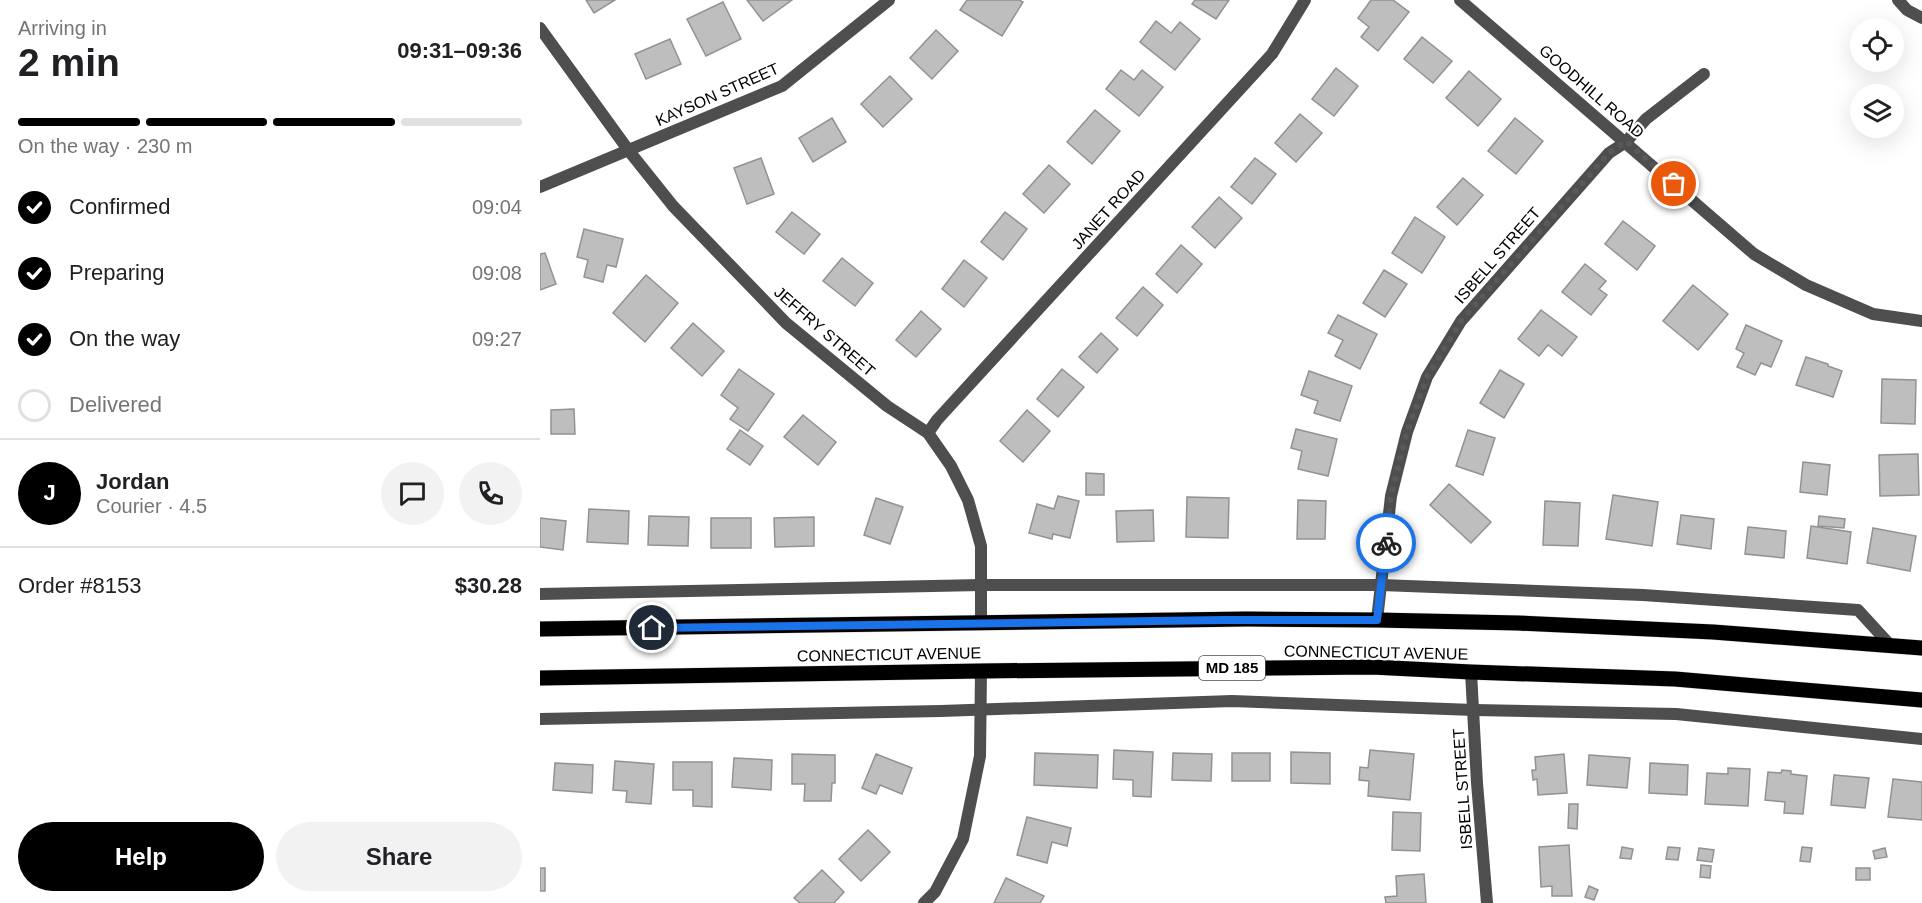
<!DOCTYPE html>
<meta charset="utf-8">
<style>
body{margin:0;font-family:Arial,sans-serif;background:#f2f2f2;color:#202124;height:100vh;display:flex;flex-direction:column;font-size:22px;white-space:nowrap}
*{box-sizing:border-box;margin:0}
p{font-size:20px;color:#757577}
.icon{flex:none;width:33px;height:33px;fill:none;stroke:currentColor;stroke-width:2;stroke-linecap:round;stroke-linejoin:round}
.map{position:relative;flex:1;overflow:hidden}
.sheet{display:flex;flex-direction:column;background:#fff;width:540px}
.sheet>*{flex:none}
.controls{position:absolute;left:1310px;top:18px;display:grid;gap:12px}
.controls a{display:grid;place-items:center;width:54px;height:54px;border-radius:50%;background:#fff;box-shadow:0 6px 24px #0002;font-size:30px}
.pin{position:absolute;display:grid;place-items:center;width:51px;height:51px;color:#fff;margin:-26px;border:3px solid #fff;border-radius:50%;box-shadow:0 2px 6px #0007}
.courier{position:absolute;display:grid;place-items:center;width:60px;height:60px;margin:-30px;border:4px solid #1a73e8;border-radius:50%;background:#fff;color:#222;box-shadow:0 2px 8px #0007}
.headline em{font-style:normal;font-weight:800}
.headline div{display:flex;flex-direction:column-reverse}
.headline{display:flex;align-items:center;justify-content:space-between;height:102px;padding:0 18px}
h1{font-size:39px;font-weight:800;line-height:45px}
.bar{display:grid;grid-template-columns:repeat(4,1fr);gap:9px 6px;align-content:center;height:72px;padding:0 18px}
.bar i{height:8px;border-radius:4px;background:#e0e0e0}
.bar .on{background:#000}
.bar p{grid-column:span 4}
.line{display:flex;align-items:center;gap:15px;padding:0 18px;border-top:2px solid #e0e0e0}
.line div{flex:1}
.round{display:grid;place-items:center;flex:none;width:63px;height:63px;border-radius:32px;background:#f2f2f2}
ol{padding:0 18px;list-style:none}
li{display:flex;align-items:center;gap:18px;height:66px}
li p{margin-inline-start:auto}
li .icon{padding:6px;border-radius:50%;background:#000;color:#fff;stroke-width:4}
li:last-child{color:#757577}
li i{width:33px;height:33px;border:3px solid #e0e0e0;border-radius:50%}
.cta{display:flex;gap:12px;margin-top:auto;padding:12px 18px}
.cta a{flex:1;height:69px;border-radius:36px;background:#000;color:#fff;font-size:24px;font-weight:800;line-height:69px;text-align:center}
.cta a+a{background:#f2f2f2;color:#202124}
main{display:flex;flex:1;min-height:0}
.map>svg:first-child{display:block}
</style>
<main>
<section class="sheet">
<div class="headline"><div><h1>2 min</h1><p>Arriving in</p></div><em>09:31–09:36</em></div>
<div class="bar"><i class="on"></i><i class="on"></i><i class="on"></i><i></i><p>On the way · 230 m</p></div>
<ol>
<li><svg class="icon" aria-label="check" viewBox="0 0 24 24"><path d="M5 12l5 5 9-10"/></svg>Confirmed<p>09:04</p></li>
<li><svg class="icon" aria-label="check" viewBox="0 0 24 24"><path d="M5 12l5 5 9-10"/></svg>Preparing<p>09:08</p></li>
<li><svg class="icon" aria-label="check" viewBox="0 0 24 24"><path d="M5 12l5 5 9-10"/></svg>On the way<p>09:27</p></li>
<li><i></i>Delivered</li>
</ol>
<div class="line" style="height:108px"><b class="round" style="background:#000;color:#fff">J</b><div><b>Jordan</b><p>Courier · 4.5</p></div><a class="round"><svg class="icon" aria-label="chat" viewBox="0 0 24 24"><path d="M4 5h16v11H9l-5 4z"/></svg></a><a class="round"><svg class="icon" aria-label="phone" viewBox="0 0 24 24"><path d="M5 4h4l2 5-3 2q2 4 5 5l2-3 5 2v4C11 20 4 13 5 4z"/></svg></a></div>
<div class="line" style="height:78px"><div>Order #8153</div><b>$30.28</b></div>
<div class="cta"><a>Help</a><a>Share</a></div>
</section>
<div class="map">
<svg width="1382" height="903" viewBox="0 0 1382 903">
<rect width="100%" height="100%" fill="#fff"/>
<g fill="#bebebe" stroke="#929292" stroke-width="1.5">
<path d="M46 0H75L54 13Z"/>
<path d="M207 0H252L223 21Z"/>
<path d="M427 0H479L483 2 462 36 420 10Z"/>
<path d="M655 0H689L676 19 652 4Z"/>
<path d="M831 0H853L869 12 838 51 821 37 829 27 818 18Z"/>
<path d="M183 2 201 39 166 56 147 19Z"/>
<path d="M616 21 631 33 640 22 660 39 635 70 600 42Z"/>
<path d="M396 30 418 51 392 79 370 58Z"/>
<path d="M882 37 912 61 893 83 864 59Z"/>
<path d="M130 39 141 64 106 79 95 54Z"/>
<path d="M796 68 818 86 794 116 772 99Z"/>
<path d="M581 70 594 80 602 70 623 87 599 116 566 89Z"/>
<path d="M929 71 961 99 938 126 906 98Z"/>
<path d="M350 76 372 99 343 127 321 104Z"/>
<path d="M555 110 580 131 552 164 527 142Z"/>
<path d="M760 114 782 133 756 162 735 143Z"/>
<path d="M292 118 306 142 273 162 259 138Z"/>
<path d="M975 118 1003 141 976 174 948 151Z"/>
<path d="M221 158 234 194 207 204 194 168Z"/>
<path d="M715 158 736 174 712 204 691 187Z"/>
<path d="M509 165 530 184 504 213 483 194Z"/>
<path d="M923 178 943 195 917 225 897 207Z"/>
<path d="M679 197 702 218 675 248 652 227Z"/>
<path d="M252 212 280 234 264 254 236 232Z"/>
<path d="M465 212 487 229 463 260 441 242Z"/>
<path d="M875 217 905 237 882 273 852 253Z"/>
<path d="M1083 221 1115 246 1097 270 1065 244Z"/>
<path d="M44 229 83 239 76 267 67 265 63 282 44 277 48 260 37 257Z"/>
<path d="M641 245 662 264 637 293 616 274Z"/>
<path d="M5 253 16 284 0 290V254Z"/>
<path d="M302 258 333 283 315 306 283 281Z"/>
<path d="M424 260 447 278 424 307 402 289Z"/>
<path d="M1045 264 1066 281 1059 289 1067 295 1051 315 1022 292Z"/>
<path d="M844 270 867 284 845 317 823 303Z"/>
<path d="M106 275 138 303 105 342 73 313Z"/>
<path d="M1153 285 1188 314 1158 350 1123 321Z"/>
<path d="M603 287 623 305 597 336 576 318Z"/>
<path d="M1001 310 1037 337 1022 356 1008 345 999 356 978 339Z"/>
<path d="M381 311 401 329 376 357 356 340Z"/>
<path d="M798 315 837 334 820 369 795 356 803 340 788 333Z"/>
<path d="M153 323 184 351 162 376 131 348Z"/>
<path d="M1206 325 1242 341 1231 367 1221 363 1215 375 1197 367 1204 353 1196 349Z"/>
<path d="M561 333 578 349 557 373 539 357Z"/>
<path d="M1266 357 1288 364V366L1302 371 1293 397 1256 385Z"/>
<path d="M199 369 234 394 208 431 190 419 198 408 181 395Z"/>
<path d="M522 369 544 387 518 417 497 399Z"/>
<path d="M960 370 984 384 964 418 940 403Z"/>
<path d="M769 371 812 386 800 421 774 413 778 401 761 395Z"/>
<path d="M1342 379 1376 380 1375 424 1341 423Z"/>
<path d="M34 409 35 434H11V410Z"/>
<path d="M487 410 510 431 483 462 460 441Z"/>
<path d="M263 415 296 442 278 465 244 437Z"/>
<path d="M756 429 797 439 788 476 758 469 762 451 751 448Z"/>
<path d="M200 430 223 446 210 465 187 449Z"/>
<path d="M928 430 955 438 943 475 916 466Z"/>
<path d="M1378 454 1379 495 1340 496 1339 455Z"/>
<path d="M1263 462 1290 465 1287 495 1260 492Z"/>
<path d="M546 473 564 474V495H546Z"/>
<path d="M909 484 951 522 931 543 890 505Z"/>
<path d="M1073 495 1118 502 1112 546 1066 539Z"/>
<path d="M518 496 539 501 530 538 513 534 512 539 489 533 497 504 514 509Z"/>
<path d="M647 497 689 498 688 538 646 537Z"/>
<path d="M336 498 363 507 350 544 324 535Z"/>
<path d="M758 500 786 501 785 539H757Z"/>
<path d="M1005 501 1040 503 1038 546 1003 545Z"/>
<path d="M49 509 89 511 88 544 47 542Z"/>
<path d="M613 510 614 541 577 542 576 511Z"/>
<path d="M1141 515 1174 519 1171 549 1137 544Z"/>
<path d="M109 516 149 517 148 546 108 545Z"/>
<path d="M1279 516 1305 519 1304 528 1278 526Z"/>
<path d="M274 517V546L235 547 234 518Z"/>
<path d="M0 518 26 521 23 550 0 547Z"/>
<rect x="171" y="518" width="40" height="30"/>
<path d="M1271 526 1311 532 1307 564 1267 558Z"/>
<path d="M1208 527 1246 531 1244 558 1205 554Z"/>
<path d="M1333 528 1376 536 1370 571 1327 563Z"/>
<path d="M574 750 613 752 611 797 593 796V780L573 779Z"/>
<path d="M830 750 874 754 870 800 828 796 829 781 819 780 820 767 828 768Z"/>
<path d="M751 752 790 753V784L751 783Z"/>
<path d="M495 753 558 755 557 788 494 785Z"/>
<path d="M633 753 672 754 671 781 632 780Z"/>
<rect x="692" y="753" width="38" height="28"/>
<path d="M252 754 295 755V783H292L291 801H264L265 784H252Z"/>
<path d="M336 754 372 768 362 794 340 785 336 794 322 788Z"/>
<path d="M1024 754 1027 793 998 795 997 779 993 780 992 770H996L995 757Z"/>
<path d="M1049 755 1090 758 1087 788 1047 785Z"/>
<path d="M194 758 232 760 231 790 192 787Z"/>
<path d="M75 761 114 764 111 804 86 802 87 791 73 790Z"/>
<path d="M133 762H172V807L153 806V790H133Z"/>
<path d="M15 763 53 765 52 793 13 790Z"/>
<path d="M1110 763 1148 765 1147 795 1109 793Z"/>
<path d="M1188 768 1210 769 1208 806 1165 804 1167 773 1188 774Z"/>
<path d="M1242 770 1251 771V774L1267 776 1263 814 1244 813 1245 802 1225 800 1228 772 1241 773Z"/>
<path d="M1294 775 1329 778 1325 808 1291 805Z"/>
<path d="M1353 779 1382 782V820L1348 817Z"/>
<path d="M1029 804H1038L1037 829 1028 828Z"/>
<path d="M853 812 881 813 880 851 852 850Z"/>
<path d="M487 817 531 828 527 846 512 842 507 863 477 855Z"/>
<path d="M328 830 350 852 321 881 299 859Z"/>
<path d="M1029 845 1032 896H1012V886L1001 887 999 847Z"/>
<path d="M1082 847 1093 849 1091 859 1080 858Z"/>
<path d="M1128 847 1140 848 1138 860 1126 859Z"/>
<path d="M1262 847 1272 848 1270 862 1260 861Z"/>
<path d="M1159 848 1174 850 1172 862 1157 860Z"/>
<path d="M1345 848 1347 857 1335 859 1333 851Z"/>
<path d="M1161 865 1171 866 1170 878 1160 877Z"/>
<rect x="0" y="868" width="5" height="23"/>
<rect x="1316" y="868" width="14" height="12"/>
<path d="M282 870 304 892 294 903H260L254 898Z"/>
<path d="M884 874 886 903H846L845 897 857 896 856 876Z"/>
<path d="M466 878 504 896 500 903H454Z"/>
<path d="M1049 886 1058 890 1054 900 1045 897Z"/>
</g>
<g fill="none" stroke-linecap="round" stroke-linejoin="round">
<defs>
<g id="primary">
<path d="M0 629 706 619 837 620 978 623 1173 632 1382 648"/>
<path d="M0 678 441 671 832 667 931 672 1135 679 1382 700"/>
</g>
</defs>
<use href="#primary" stroke="#dbdbdb" stroke-width="16"/>
<g stroke="#4e4e4e" stroke-width="12">
<path d="M1358 0 1367 10 1382 18"/>
<path d="M1086 142 1106 119 1164 74"/>
<path d="M0 594 441 585H841L1103 595 1318 610 1351 646"/>
<path d="M0 719 401 711 692 701 934 710 1136 714 1382 739"/>
</g>
<g stroke="#4e4e4e" stroke-width="12">
<path d="M920 0 1214 254 1266 285 1333 314 1382 321"/>
<path d="M0 28 89 151 133 206 246 323 347 406 388 433 411 466 428 500 441 546V623"/>
<path d="M0 187 242 86 349 0"/>
<path d="M388 433 397 420 732 54 765 0"/>
<path d="M837 620 851 496 867 432 887 377 921 321 1069 153 1086 142"/>
<path d="M931 672 937 783 947 903"/>
<path d="M384 903 395 892 423 839 440 756 441 671"/>
</g>
<use href="#primary" stroke="#000" stroke-width="15"/>
</g>
<g fill="none" stroke-linecap="round" stroke-linejoin="round">
<path stroke="#595959" stroke-width="6" stroke-dasharray="0 10.8" d="M846 543 851 496 867 432 887 377 921 321 1069 153 1086 141 1134 184"/>
<path stroke="#1a73e8" stroke-width="8" d="M112 628 684 620H837L846 543"/>
</g>
<g text-anchor="middle" stroke-width="4.5" stroke-linejoin="round" paint-order="stroke">
<rect fill="#fff" stroke="#4c4c4c" stroke-width="1.5" x="659" y="656" width="66" height="24" rx="4.5"/>
<g font-size="15" font-weight="bold" fill="#000">
<text x="692" y="673">MD 185</text>
</g>
<g font-size="16" fill="#000" stroke="#fff">
<text transform="translate(1052 91) rotate(41)" y="6">GOODHILL ROAD</text>
<text transform="translate(177 94) rotate(-24)" y="6">KAYSON STREET</text>
<text transform="translate(568 209) rotate(-48)" y="6">JANET ROAD</text>
<text transform="translate(957 255) rotate(-49)" y="6">ISBELL STREET</text>
<text transform="translate(285 331) rotate(41)" y="6">JEFFRY STREET</text>
<text transform="translate(836 652) rotate(1)" y="6">CONNECTICUT AVENUE</text>
<text transform="translate(349 654) rotate(-1)" y="6">CONNECTICUT AVENUE</text>
<text transform="translate(922 789) rotate(-94)" y="6">ISBELL STREET</text>
</g>
</g>
</svg>
<div class="controls">
<a><svg class="icon" aria-label="locate" viewBox="0 0 24 24"><circle cx="12" cy="12" r="6"/><path d="M12 2v4M12 18v4M2 12h4M18 12h4"/></svg></a>
<a><svg class="icon" aria-label="layers" viewBox="0 0 24 24"><path d="M12 4l9 5-9 5-9-5zM3 14l9 5 9-5"/></svg></a>
</div>
<div class="pin" style="left:1134px;top:184px;background:#ea580c"><svg class="icon" aria-label="bag" viewBox="0 0 24 24"><path d="M5 8h14l-1 12H6zM9 8a3 3 0 0 1 6 0"/></svg></div>
<div class="pin" style="left:112px;top:628px;background:#1f2937"><svg class="icon" aria-label="home" viewBox="0 0 24 24"><path d="M3 11l9-7 9 7M6 9v11h12V9"/></svg></div>
<div class="courier" style="left:846px;top:543px"><svg class="icon" aria-label="bike" viewBox="0 0 24 24"><circle cx="6" cy="16" r="4"/><circle cx="18" cy="16" r="4"/><path d="M6 16l4-8h5l3 8M10 8l3 8H6M13 5h3"/></svg></div>
</div>
</main>
